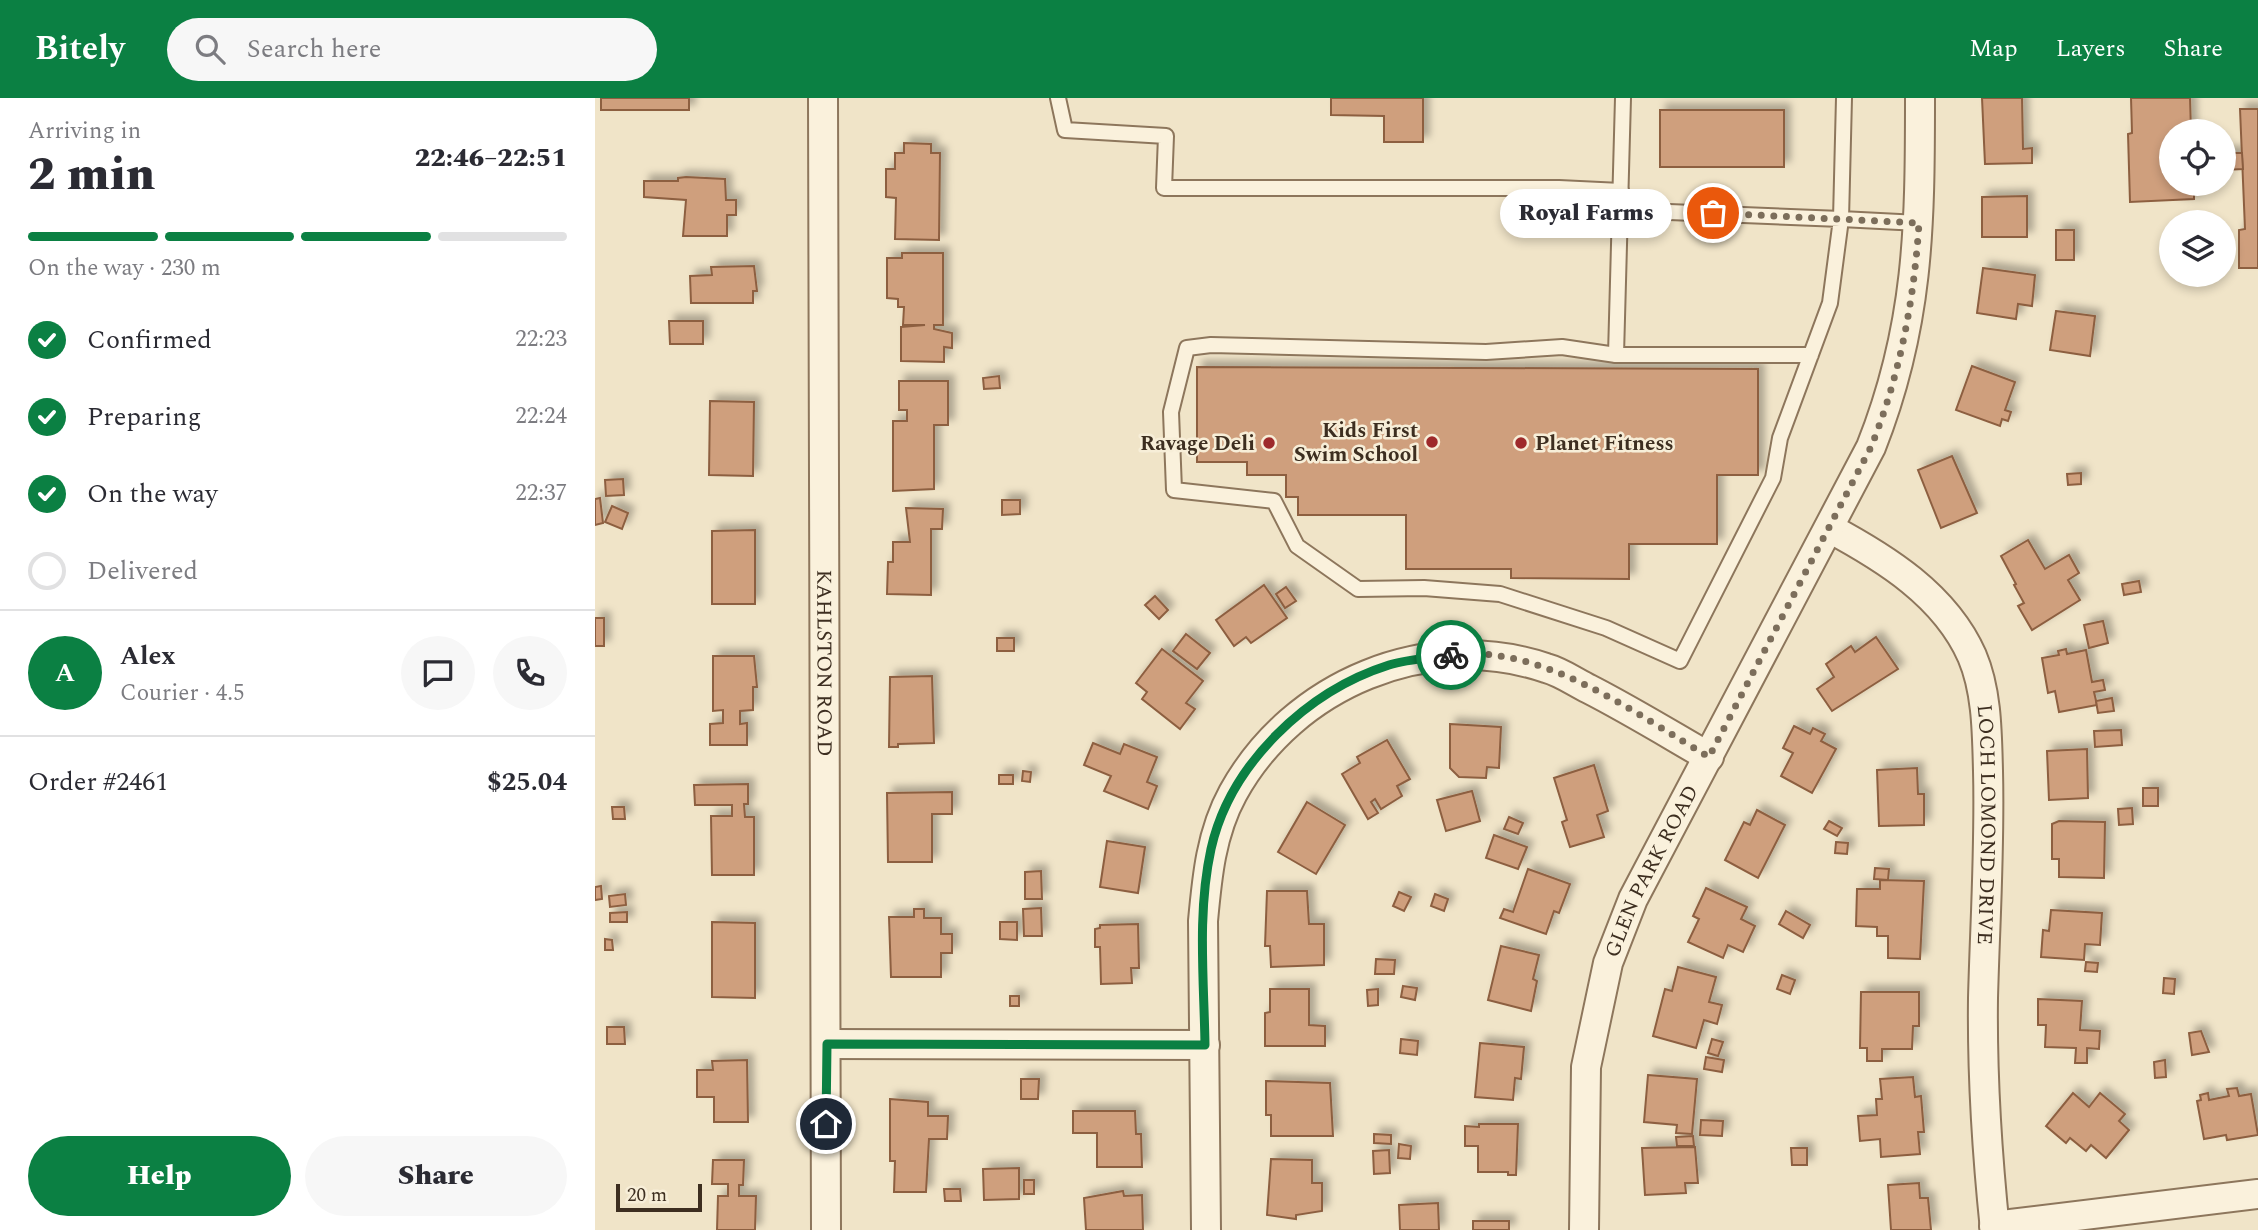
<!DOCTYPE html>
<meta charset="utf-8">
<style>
body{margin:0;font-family:Spectral,serif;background:#f7f7f7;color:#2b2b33;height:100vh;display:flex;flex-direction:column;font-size:26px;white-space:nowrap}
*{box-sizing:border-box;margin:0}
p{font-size:23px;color:#7c7c81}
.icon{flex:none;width:38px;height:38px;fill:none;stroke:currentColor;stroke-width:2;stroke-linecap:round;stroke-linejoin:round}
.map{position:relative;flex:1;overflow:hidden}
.panel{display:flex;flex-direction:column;background:#fff;width:595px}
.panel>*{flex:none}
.controls{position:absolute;left:1564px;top:21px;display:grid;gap:14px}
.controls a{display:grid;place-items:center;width:77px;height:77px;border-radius:50%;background:#fff;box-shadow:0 4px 10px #0003;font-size:35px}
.scale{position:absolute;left:21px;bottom:18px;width:86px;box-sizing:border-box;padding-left:7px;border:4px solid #3d2e20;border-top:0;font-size:19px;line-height:24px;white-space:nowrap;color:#3d2e20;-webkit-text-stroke:5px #f7eed8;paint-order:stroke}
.pin{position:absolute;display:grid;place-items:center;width:60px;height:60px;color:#fff;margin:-30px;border:4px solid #fff;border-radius:50%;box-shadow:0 2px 7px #0007}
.courier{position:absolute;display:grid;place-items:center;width:70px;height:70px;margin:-35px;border:5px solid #0b8043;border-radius:50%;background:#fff;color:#222;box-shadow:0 2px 9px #0007}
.bubble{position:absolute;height:49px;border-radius:24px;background:#fff;box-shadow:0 4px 10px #0003;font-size:23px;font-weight:800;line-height:49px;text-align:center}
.head em{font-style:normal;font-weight:800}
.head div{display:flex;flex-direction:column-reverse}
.head{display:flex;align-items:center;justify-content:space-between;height:119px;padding:0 28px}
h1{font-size:46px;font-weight:800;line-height:52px}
.bar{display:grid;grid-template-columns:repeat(4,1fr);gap:10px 7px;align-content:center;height:84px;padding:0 28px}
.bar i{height:9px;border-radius:5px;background:#e1e1e2}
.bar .current{background:#0b8043}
.bar p{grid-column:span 4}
.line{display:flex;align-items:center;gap:18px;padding:0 28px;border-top:2px solid #e1e1e2}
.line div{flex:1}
.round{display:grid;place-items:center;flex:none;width:74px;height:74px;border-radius:37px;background:#f7f7f7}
ol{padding:0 28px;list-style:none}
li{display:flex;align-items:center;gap:21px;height:77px}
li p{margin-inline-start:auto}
li .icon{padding:7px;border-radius:50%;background:#0b8043;color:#fff;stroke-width:4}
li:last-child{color:#7c7c81}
li i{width:38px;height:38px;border:4px solid #e1e1e2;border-radius:50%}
.cta{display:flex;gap:14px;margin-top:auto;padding:14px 28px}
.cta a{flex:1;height:80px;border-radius:42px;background:#0b8043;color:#fff;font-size:28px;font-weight:800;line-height:80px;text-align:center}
.cta a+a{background:#f7f7f7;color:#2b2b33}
header{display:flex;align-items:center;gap:42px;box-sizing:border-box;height:98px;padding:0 35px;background:#0b8043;color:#fff}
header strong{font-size:33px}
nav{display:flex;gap:38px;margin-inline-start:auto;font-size:24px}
.search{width:490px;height:63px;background:#f7f7f7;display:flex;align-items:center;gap:18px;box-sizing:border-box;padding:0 24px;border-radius:38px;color:#7c7c81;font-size:26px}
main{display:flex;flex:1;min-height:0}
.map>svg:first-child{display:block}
</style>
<header>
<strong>Bitely</strong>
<div class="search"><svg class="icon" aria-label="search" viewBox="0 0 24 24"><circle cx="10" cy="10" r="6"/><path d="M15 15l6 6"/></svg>Search here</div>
<nav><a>Map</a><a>Layers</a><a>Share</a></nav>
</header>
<main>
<section class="panel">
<div class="head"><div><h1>2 min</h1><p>Arriving in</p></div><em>22:46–22:51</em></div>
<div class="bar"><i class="current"></i><i class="current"></i><i class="current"></i><i></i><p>On the way · 230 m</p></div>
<ol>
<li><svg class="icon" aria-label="check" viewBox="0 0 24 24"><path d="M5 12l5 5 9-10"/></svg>Confirmed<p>22:23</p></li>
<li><svg class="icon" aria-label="check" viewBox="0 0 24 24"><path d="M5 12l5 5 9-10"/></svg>Preparing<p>22:24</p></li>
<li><svg class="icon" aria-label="check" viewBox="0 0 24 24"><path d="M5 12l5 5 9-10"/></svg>On the way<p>22:37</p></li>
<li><i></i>Delivered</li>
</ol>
<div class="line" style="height:126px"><b class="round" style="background:#0b8043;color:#fff">A</b><div><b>Alex</b><p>Courier · 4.5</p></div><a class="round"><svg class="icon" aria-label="chat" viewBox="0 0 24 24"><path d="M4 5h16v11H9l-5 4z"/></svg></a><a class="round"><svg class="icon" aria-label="phone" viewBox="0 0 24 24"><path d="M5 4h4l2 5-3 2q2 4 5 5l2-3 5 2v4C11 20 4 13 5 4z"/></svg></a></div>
<div class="line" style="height:91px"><div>Order #2461</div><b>$25.04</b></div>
<div class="cta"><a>Help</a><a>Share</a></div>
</section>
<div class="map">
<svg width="1663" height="1132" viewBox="0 0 1663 1132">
<defs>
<filter id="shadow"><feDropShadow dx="6" dy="-6" stdDeviation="3.5" flood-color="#0004"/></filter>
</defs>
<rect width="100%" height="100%" fill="#f0e4c8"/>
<g fill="#cf9f7d" stroke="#8d5f41" stroke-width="2" filter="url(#shadow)">
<rect x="6" y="0" width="88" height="12"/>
<path d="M736 0H828V44H789V18L736 17Z"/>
<path d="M1387 0H1427L1428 51 1437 50V65L1390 66Z"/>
<path d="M1536 0H1595L1596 33H1577V86H1599V101L1535 104 1533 36 1537 35Z"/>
<path d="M1645 11H1663V170H1644V132L1650 131Z"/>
<rect x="1065" y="12" width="124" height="57"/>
<path d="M309 45 336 46V55H345L344 142 300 141 301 100 291 99V71H300V55H309Z"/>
<path d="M1629 55H1647L1648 71 1629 72Z"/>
<path d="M91 79 130 81 131 102H141V117H132V138H88L91 102 49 99V83H83V80Z"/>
<path d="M1432 98V139H1387V99Z"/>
<rect x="1461" y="132" width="18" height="30"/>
<path d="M307 155H348V227H339V231L357 235V250L349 249V264L306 263V229L330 227H308L309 209H303V201L292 200V160H307Z"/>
<path d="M159 168 162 193H158V205H96L95 178 117 177 116 169Z"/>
<path d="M1388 170 1440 177 1437 208 1423 206 1421 221 1382 215Z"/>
<path d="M1461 213 1500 218 1495 258 1455 252Z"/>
<path d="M74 223H108V246H75Z"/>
<path d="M1377 268 1420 284 1410 312 1416 314 1413 323 1407 321 1405 328 1361 312Z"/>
<path d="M602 269 1163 271V377H1122V446H1034V481L916 480V471H811V417H703V399H691V377H652V364H602Z"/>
<path d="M404 278 405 290 389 291 388 280Z"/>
<path d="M304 283H353V327H339V391L298 393V323H312V312H304Z"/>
<path d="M115 303 159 304 158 378 114 377Z"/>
<path d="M1357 358 1382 415 1346 430 1323 372Z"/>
<path d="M1486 375V386L1473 387 1472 376Z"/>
<path d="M28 381 29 397 11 398 10 382Z"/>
<path d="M5 400 8 425 0 427V401Z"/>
<path d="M407 402H425V416L407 417Z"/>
<path d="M17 408 33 415 27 431 10 424Z"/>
<path d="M311 410 348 411 347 431H336V497L292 496 293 464H298V444H315Z"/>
<path d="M160 432V506H117V433Z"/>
<path d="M1433 442 1450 471 1474 457 1484 475 1473 482 1485 502 1437 532 1423 508 1429 505 1419 487 1421 486 1406 458Z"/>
<path d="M1544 483 1546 494 1529 497 1527 486Z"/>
<path d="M669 487 692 520 656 545 651 539 639 548 621 522Z"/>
<path d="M691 489 701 503 690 510 681 496Z"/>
<path d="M560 498 573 512 564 521 550 507Z"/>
<rect x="0" y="520" width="9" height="28"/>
<path d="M1508 523 1513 545 1494 550 1489 527Z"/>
<path d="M591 536 615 555 602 571 578 553Z"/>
<path d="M1281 539 1303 571 1237 613 1222 591 1239 579 1231 566 1256 548 1260 554Z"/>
<rect x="402" y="540" width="17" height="13"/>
<path d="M567 551 608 583 591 605 600 611 585 631 547 601 552 594 541 585Z"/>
<path d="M1471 551 1472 556 1491 552 1497 584 1508 582 1510 592 1499 594 1502 607 1464 614 1460 593 1453 595 1447 560 1464 557 1463 553Z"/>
<path d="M118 558H159L162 589H158V612L145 613V626L152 625V647H115V626L128 625V612L118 613Z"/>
<path d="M337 578 339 645 303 646V649H294L295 579Z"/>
<path d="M1517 600 1519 613 1503 615 1501 603Z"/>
<path d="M855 626 906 629 904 670 892 669 891 680 864 679 855 670Z"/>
<path d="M1199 628 1215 636 1218 630 1230 636 1226 643 1241 651 1217 695 1186 678 1198 655 1188 650Z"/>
<path d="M1526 632 1527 647 1500 649 1499 633Z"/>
<path d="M792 642 815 681 802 688 807 698 786 711 780 701 776 704 783 715 773 721 747 676 765 665 762 659Z"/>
<path d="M498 645 525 656 529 646 562 659 552 684 562 688 553 711 509 693 516 678 489 667Z"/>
<path d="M1492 651 1493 700 1454 702 1452 653Z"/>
<path d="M999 667 1013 713 1002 717 1009 739 975 749 967 724 972 722 959 680Z"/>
<path d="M1322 670 1323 696H1329V727L1284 728 1282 672Z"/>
<path d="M428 673 436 674 435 684 427 683Z"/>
<rect x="404" y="677" width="14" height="9"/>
<path d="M153 686V706H149L150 719H159V777H117L116 718H137V707H100L99 687Z"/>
<rect x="1548" y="690" width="15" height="18"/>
<path d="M877 693 885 723 851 733 842 702Z"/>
<path d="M357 694V716H337V764H293L292 695Z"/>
<path d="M712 704 750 727 721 776 683 754Z"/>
<path d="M17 709H29L30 721H18Z"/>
<path d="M1537 710 1538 726 1524 727 1523 711Z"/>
<path d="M1162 712 1190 727 1163 780 1130 762 1149 724 1155 727Z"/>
<path d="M914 719 928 725 923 736 909 731Z"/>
<path d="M1234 723 1247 730 1242 738 1229 731Z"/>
<path d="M1464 723 1510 724 1509 780 1464 779V761H1457V726Z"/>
<path d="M899 737 932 749 923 771 891 760Z"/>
<path d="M512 743 550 749 543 795 505 789Z"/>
<path d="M1241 744 1253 745 1252 756 1240 755Z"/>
<path d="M1280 770 1294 771 1293 782 1279 781Z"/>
<path d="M933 771 975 786 964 815 959 813 951 836 905 820 909 811 918 814Z"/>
<path d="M446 773 447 801H430V774Z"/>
<path d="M1285 782 1329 783 1325 861 1293 860V838H1282V829L1261 828 1262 791H1285Z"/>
<path d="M6 788 7 801 0 802V789Z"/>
<path d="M1111 790 1152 809 1146 821 1160 828 1148 854 1133 847 1128 860 1093 844 1104 821 1098 818Z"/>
<path d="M672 793H712L714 826H729V867L676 869 675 848H670Z"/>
<path d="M804 794 816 799 809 813 798 808Z"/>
<path d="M30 796 31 807 15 809 14 798Z"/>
<path d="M840 796 853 801 849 813 836 808Z"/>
<path d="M446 810 447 838H429L428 811Z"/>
<path d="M319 811H329V820H346V836H357V855H346V879H296L294 819H319Z"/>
<path d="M1456 812 1507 815 1505 847 1490 846 1489 862 1446 859 1448 832 1454 833Z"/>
<path d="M1191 813 1215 827 1208 840 1184 826Z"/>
<path d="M32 814V824H15V815Z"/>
<path d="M117 824 160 825V900L117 899Z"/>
<path d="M405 824H422V842L405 841Z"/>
<path d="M543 826 544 870H536L537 885 506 886 505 849H500V831L505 830V827Z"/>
<path d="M10 841 17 842 18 852H10Z"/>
<path d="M906 848 944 857 938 881 942 883 936 913 893 902Z"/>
<path d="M781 861 800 862 799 876H780Z"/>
<path d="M1491 864 1503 865 1502 874 1490 873Z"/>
<path d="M1083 869 1121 879 1114 904 1127 907 1122 926 1109 922 1101 950 1058 938 1070 891 1077 893Z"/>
<path d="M1187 877 1200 882 1195 896 1182 891Z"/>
<path d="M1569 880 1580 881 1579 896 1568 895Z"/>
<path d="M808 888 822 890 820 902 806 899Z"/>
<path d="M675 891H714V927L730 928V948H670V915L675 914Z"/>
<path d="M783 891V907L773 908 772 892Z"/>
<path d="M1266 894H1324V928H1318L1317 951H1287V963H1272V950H1265Z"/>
<rect x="415" y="898" width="9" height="10"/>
<path d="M1443 901 1487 903 1485 932 1505 933 1504 951 1492 950V965H1480L1481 950 1450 949 1451 927H1443Z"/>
<path d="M12 929H29L30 946H12Z"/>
<path d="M1606 933 1614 954 1597 957 1594 935Z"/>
<path d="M806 941 823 943 822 957 805 955Z"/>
<path d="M1117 941 1128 944 1123 958 1113 955Z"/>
<path d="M885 945 929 949 926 981 920 980 918 1002 880 999Z"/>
<path d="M1111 959 1129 962 1127 974 1109 971Z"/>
<path d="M152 962 153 1024H119V999H102V972H118L117 963Z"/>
<path d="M1570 962 1571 979 1560 980 1559 964Z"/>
<path d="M1053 977 1102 981 1097 1036 1081 1035 1082 1027 1049 1024Z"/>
<path d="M1318 979 1320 999 1326 998 1329 1034H1323L1325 1056 1286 1059 1285 1041 1265 1043 1263 1018 1282 1017 1281 1001H1287L1285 981Z"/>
<path d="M426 981H444L443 1001H426Z"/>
<path d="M671 983 735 985 738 1038H676V1017H671Z"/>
<path d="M1642 990 1644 998 1656 996 1663 1037 1632 1042 1631 1037 1609 1041 1602 1003 1606 1002 1605 997 1613 995 1614 1002 1634 998 1632 991Z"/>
<path d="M1478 995 1494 1009 1505 995 1530 1016 1524 1023 1534 1032 1511 1060 1496 1047 1491 1053 1475 1040 1471 1045 1451 1028Z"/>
<path d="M295 1001 333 1004V1018H353L352 1041H334L331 1094H299L300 1063H295Z"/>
<path d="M478 1013H540L541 1036H546L547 1069H502V1035H478Z"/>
<path d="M1106 1022 1128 1023 1127 1038 1105 1037Z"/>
<path d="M884 1026H923L921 1077H913V1074H883V1048H870V1028L884 1029Z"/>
<path d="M779 1036 796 1037V1046L779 1045Z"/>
<path d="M1098 1038 1099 1048H1082L1081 1039Z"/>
<path d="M804 1046 816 1048 815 1061 803 1060Z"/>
<path d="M1100 1049 1103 1085H1090L1091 1095 1050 1097 1047 1050Z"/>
<path d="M1196 1050H1212V1067H1197Z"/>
<path d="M794 1052 795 1075 779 1076 778 1053Z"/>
<path d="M676 1061 717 1062V1085H727V1113L701 1117V1121L672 1117Z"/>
<path d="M118 1062H149L148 1087H144V1098H161L160 1132H122L123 1098H133V1086H117Z"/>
<path d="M424 1070V1101L389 1102 388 1071Z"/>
<rect x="429" y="1082" width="10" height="14"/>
<path d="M1324 1085 1325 1100H1333L1336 1132H1296L1293 1087Z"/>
<path d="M349 1091H365L366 1103H350Z"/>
<path d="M528 1093 529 1098 547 1097 548 1132H491L489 1100Z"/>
<path d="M843 1105 844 1132H805L804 1107Z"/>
<rect x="878" y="1123" width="36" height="9"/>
</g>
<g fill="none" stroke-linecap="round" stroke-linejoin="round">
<defs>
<g id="service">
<path d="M463 0 470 32 571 38 569 90H964L1026 93"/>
<path d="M1249 0 1246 121 1324 125"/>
<path d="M1025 112 1246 121 1235 205 1185 340 1178 380 1085 563 1011 530 905 496 829 490 763 491 702 448 679 403 579 392 576 314 592 250 616 247 891 254 967 249 1021 257H1216"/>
<path d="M1021 257 1028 0"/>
</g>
<g id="minor">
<path id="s1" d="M228 0 231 1132"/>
<path id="s2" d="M1234 430C1290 460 1350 497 1377 558 1392 593 1392 635 1393 673 1395 749 1390 824 1388 900 1387 977 1392 1055 1400 1132"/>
<path d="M232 946 610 947"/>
<path d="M1399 1128 1663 1096"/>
<path d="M611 1132 608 823C612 779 616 735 638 695 698 586 832 530 951 570 966 574 980 584 994 591 1035 612 1074 636 1114 659"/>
<path id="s3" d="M989 1132 991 969 1013 865 1038 801 1276 349C1324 228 1325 129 1325 0"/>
</g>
</defs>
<use href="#service" stroke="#8d765c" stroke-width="18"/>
<use href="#minor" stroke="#8d765c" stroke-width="32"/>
<use href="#service" stroke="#faf1dc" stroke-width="14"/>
<use href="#minor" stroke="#faf1dc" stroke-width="28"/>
</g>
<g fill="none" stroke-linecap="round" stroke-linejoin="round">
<path stroke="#7c6e5b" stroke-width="7" stroke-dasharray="0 12.6" d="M856 557C946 545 1041 616 1114 659L1276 349C1305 277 1319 203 1324 125L1118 115"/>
<path stroke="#0b8043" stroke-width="9" d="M231 1026 232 946 610 947C609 882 602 815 616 751 635 666 712 593 794 567 813 561 836 560 856 557"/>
</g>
<g fill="#9e2a2b" stroke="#f7eed8" stroke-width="2.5">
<circle cx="837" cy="344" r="7"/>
<circle cx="674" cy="345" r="7"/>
<circle cx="926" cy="345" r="7"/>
</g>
<g text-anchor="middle" stroke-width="5" stroke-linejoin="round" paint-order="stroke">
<g font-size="21" font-weight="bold" fill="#3d2e20" stroke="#f7eed8" text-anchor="end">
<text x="823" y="339">Kids First<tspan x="823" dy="24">Swim School</tspan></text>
<text x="660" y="352">Ravage Deli</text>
<text x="940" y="352" text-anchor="start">Planet Fitness</text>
</g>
<g font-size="21" fill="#3d2e20" stroke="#f7eed8">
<text dy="7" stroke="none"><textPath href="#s1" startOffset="565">KAHLSTON ROAD</textPath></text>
<text dy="7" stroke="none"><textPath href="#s2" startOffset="366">LOCH LOMOND DRIVE</textPath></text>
<text dy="7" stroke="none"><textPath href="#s3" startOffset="371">GLEN PARK ROAD</textPath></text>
</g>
</g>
</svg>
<div class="controls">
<a><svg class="icon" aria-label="locate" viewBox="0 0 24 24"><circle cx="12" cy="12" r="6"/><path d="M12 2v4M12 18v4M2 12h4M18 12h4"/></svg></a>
<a><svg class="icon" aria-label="layers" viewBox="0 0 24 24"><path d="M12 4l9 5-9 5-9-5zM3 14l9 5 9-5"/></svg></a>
</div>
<div class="scale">20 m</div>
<div class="pin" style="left:1118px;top:115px;background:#ea580c"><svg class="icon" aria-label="bag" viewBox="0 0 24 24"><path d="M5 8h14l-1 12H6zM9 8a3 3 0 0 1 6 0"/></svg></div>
<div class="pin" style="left:231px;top:1026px;background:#1f2937"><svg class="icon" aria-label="home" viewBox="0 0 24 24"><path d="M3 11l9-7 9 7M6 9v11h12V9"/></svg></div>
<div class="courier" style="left:856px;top:557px"><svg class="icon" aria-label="bike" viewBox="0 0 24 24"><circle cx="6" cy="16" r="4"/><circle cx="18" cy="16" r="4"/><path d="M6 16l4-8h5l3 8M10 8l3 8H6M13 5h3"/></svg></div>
<div class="bubble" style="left:905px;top:91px;width:172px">Royal Farms</div>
</div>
</main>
